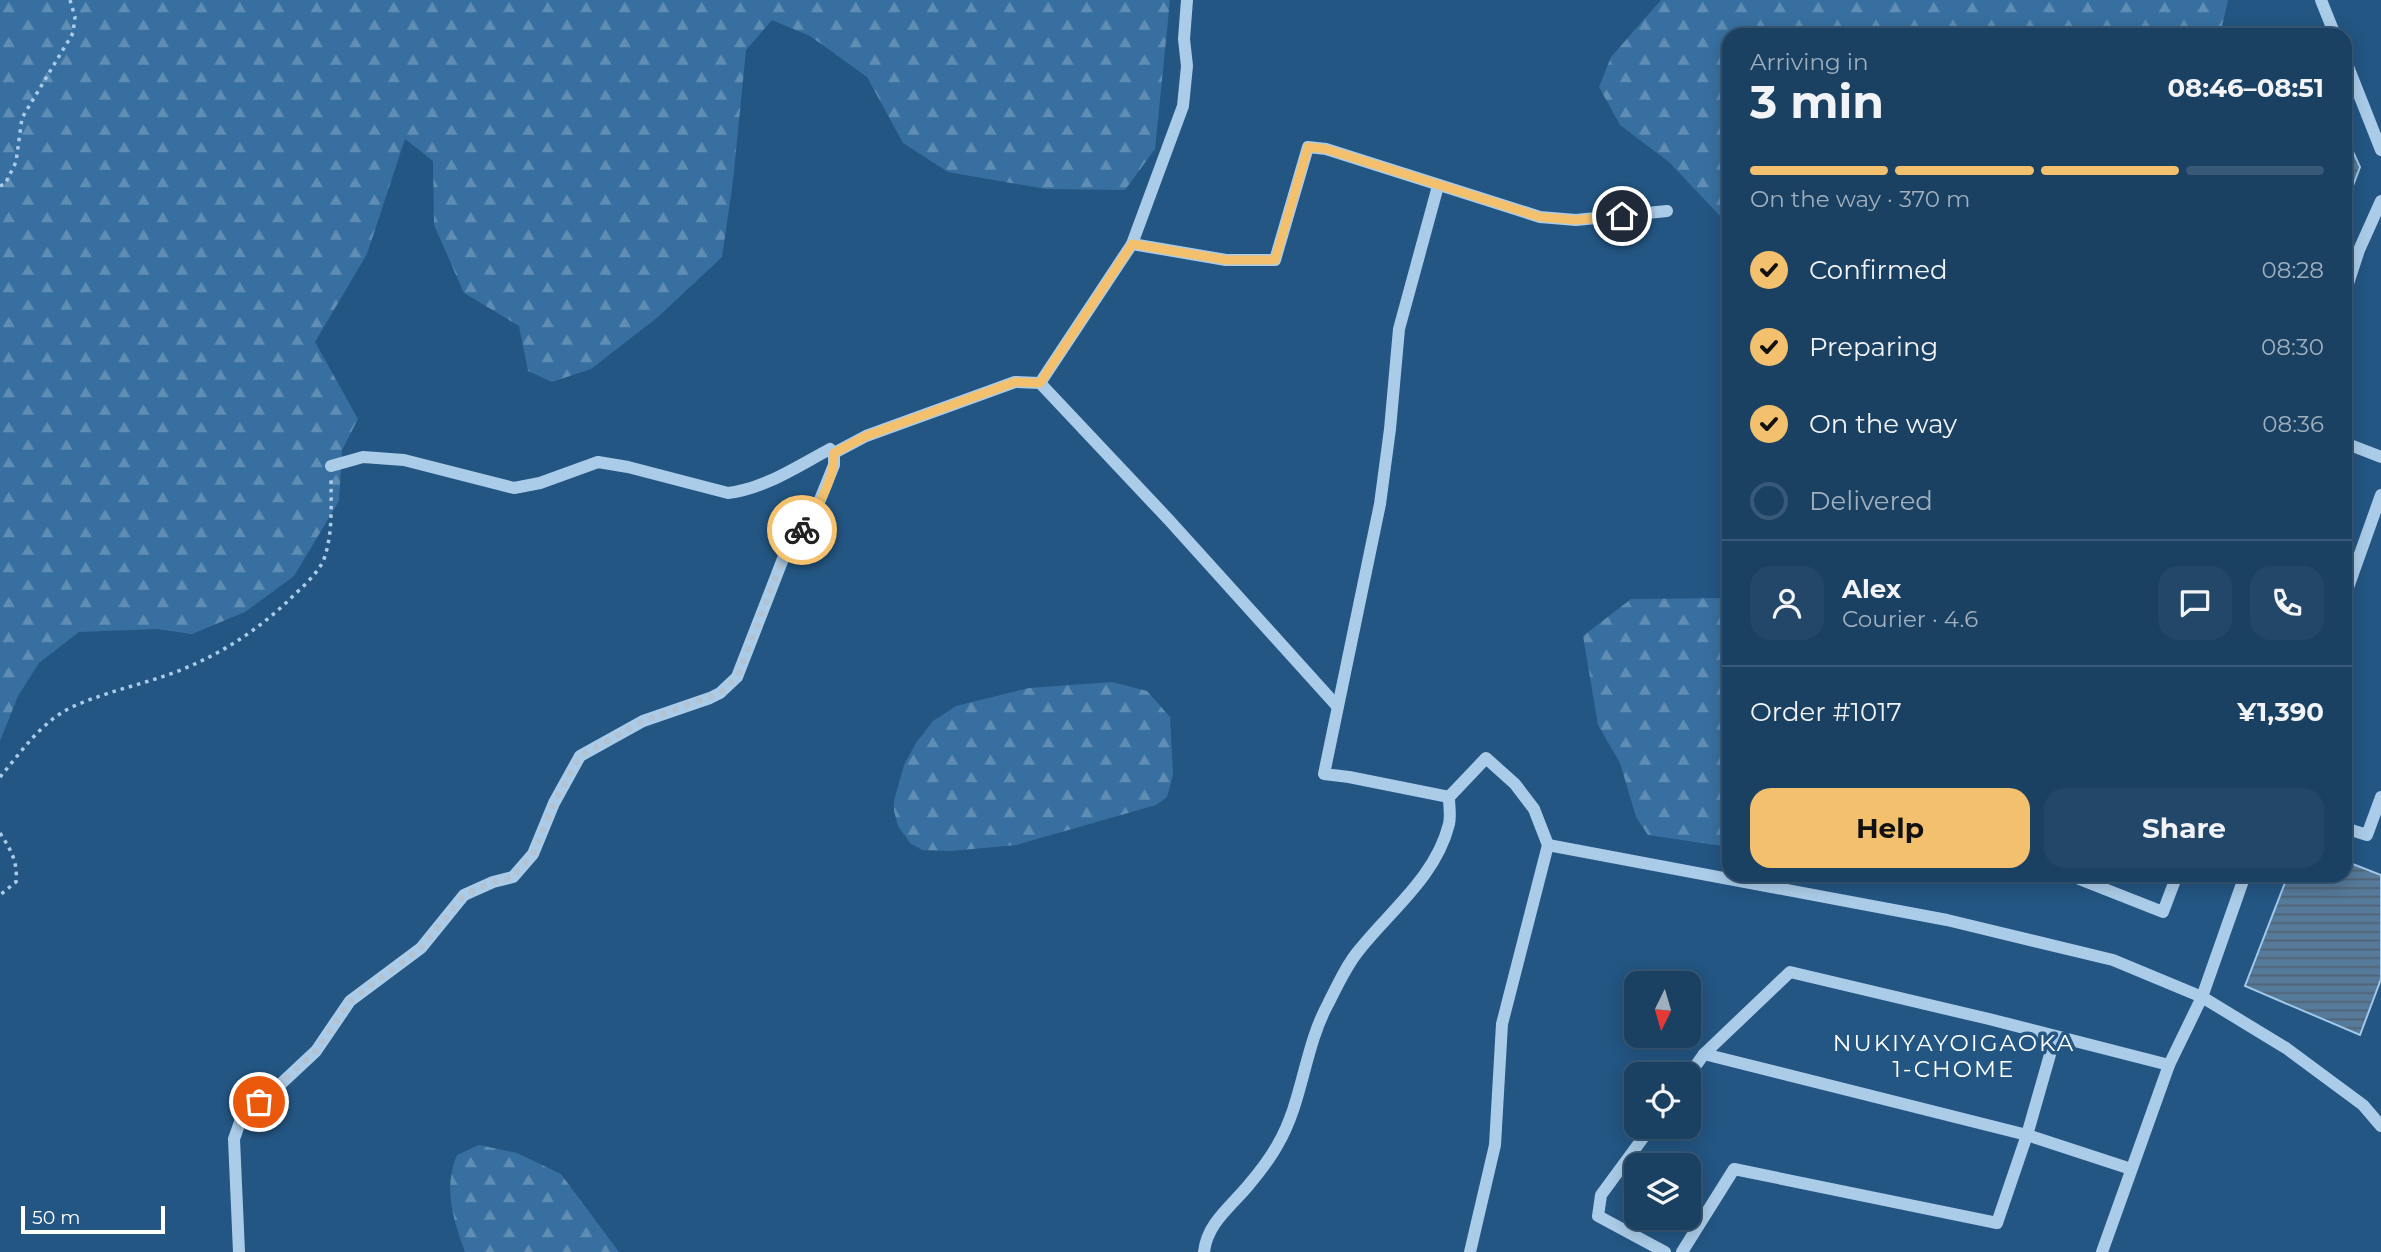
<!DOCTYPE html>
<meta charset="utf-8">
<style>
body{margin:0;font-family:Montserrat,sans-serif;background:#234768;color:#f1f3f6;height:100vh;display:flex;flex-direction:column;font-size:26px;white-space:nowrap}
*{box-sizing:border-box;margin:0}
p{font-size:23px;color:#9fafbe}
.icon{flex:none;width:38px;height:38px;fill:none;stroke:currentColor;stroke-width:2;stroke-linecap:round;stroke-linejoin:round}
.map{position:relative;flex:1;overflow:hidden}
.panel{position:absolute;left:1722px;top:28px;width:630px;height:854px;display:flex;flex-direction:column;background:#1a4062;border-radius:21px;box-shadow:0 4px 18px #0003,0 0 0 2px #385977}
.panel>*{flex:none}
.needle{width:46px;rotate:185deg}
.fabs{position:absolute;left:1624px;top:971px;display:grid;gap:14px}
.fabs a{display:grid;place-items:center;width:77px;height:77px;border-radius:14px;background:#1a4062;box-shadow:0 4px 18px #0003,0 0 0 2px #385977;font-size:35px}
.scale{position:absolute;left:21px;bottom:18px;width:144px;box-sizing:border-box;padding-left:7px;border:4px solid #fff;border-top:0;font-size:19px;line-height:24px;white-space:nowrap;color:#fff;-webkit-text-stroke:5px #235683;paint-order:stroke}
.pin{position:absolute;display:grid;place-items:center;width:60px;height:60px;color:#fff;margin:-30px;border:4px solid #fff;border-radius:50%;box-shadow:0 2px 7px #0007}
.courier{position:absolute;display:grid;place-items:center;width:70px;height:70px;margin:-35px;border:5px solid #f3c06e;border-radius:50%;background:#fff;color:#222;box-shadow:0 2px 9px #0007}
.headline em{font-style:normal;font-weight:700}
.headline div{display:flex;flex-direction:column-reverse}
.headline{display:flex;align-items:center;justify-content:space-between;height:119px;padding:0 28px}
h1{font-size:46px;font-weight:700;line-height:52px}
.bar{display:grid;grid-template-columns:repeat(4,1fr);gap:10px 7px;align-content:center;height:84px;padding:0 28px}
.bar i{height:9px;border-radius:5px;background:#385977}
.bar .on{background:#f3c06e}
.bar p{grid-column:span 4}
.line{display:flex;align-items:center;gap:18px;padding:0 28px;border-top:2px solid #385977}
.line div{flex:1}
.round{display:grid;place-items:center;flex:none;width:74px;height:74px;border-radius:21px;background:#234768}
ol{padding:0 28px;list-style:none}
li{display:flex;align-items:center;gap:21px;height:77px}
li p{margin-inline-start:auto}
li .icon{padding:7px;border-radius:50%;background:#f3c06e;color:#111;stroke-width:4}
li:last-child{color:#9fafbe}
li i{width:38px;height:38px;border:4px solid #385977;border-radius:50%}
.cta{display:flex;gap:14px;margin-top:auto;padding:14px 28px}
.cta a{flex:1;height:80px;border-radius:21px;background:#f3c06e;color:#111;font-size:28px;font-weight:700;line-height:80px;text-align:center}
.cta a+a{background:#234768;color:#f1f3f6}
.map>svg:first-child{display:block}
</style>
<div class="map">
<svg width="2381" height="1252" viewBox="0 0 2381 1252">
<defs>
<pattern id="forest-firs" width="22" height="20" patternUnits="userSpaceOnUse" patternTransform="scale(1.75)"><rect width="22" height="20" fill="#3770a0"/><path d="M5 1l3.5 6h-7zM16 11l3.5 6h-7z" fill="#5f8db3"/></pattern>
<pattern id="water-rules" width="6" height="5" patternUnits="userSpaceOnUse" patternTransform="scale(1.75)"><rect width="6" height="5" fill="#567a9a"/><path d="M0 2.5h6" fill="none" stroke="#516373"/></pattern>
</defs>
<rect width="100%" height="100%" fill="#235683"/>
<g fill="url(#forest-firs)">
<path d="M0 0H1170L1155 149 1125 190 1046 189 948 172 903 143 867 77 810 36 772 20 746 50 733 181 722 257 658 317 591 369 552 382 528 371 519 326 464 293 434 225 433 161 405 139 367 254 315 342 358 419 342 450 339 501 294 576 245 612 192 634 156 629 79 632 39 663 18 696 0 741Z"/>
<path d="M1661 0H2228L2220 35H1729V242L1720 216 1669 162 1620 125 1599 87 1611 57Z"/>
<path d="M1729 598V847L1648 835 1636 817 1620 763 1598 725 1583 636 1631 599Z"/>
<path d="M1112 682 1147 691 1170 717 1173 775 1167 797 1156 805 1016 845 951 851 922 850 910 843 898 826 894 811V801L904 765 916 743 933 721 956 706 1029 688Z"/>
<path d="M479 1145 517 1153 561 1174 619 1252H465C453 1219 443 1188 457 1155Z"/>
</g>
<g fill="url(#water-rules)" stroke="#9fc8e9" stroke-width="2">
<path d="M2345 134 2360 167 2345 207Z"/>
<path d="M2345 861 2381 875V979L2360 1035 2245 986 2288 875H2345Z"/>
</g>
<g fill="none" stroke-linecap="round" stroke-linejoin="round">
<g stroke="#abcce8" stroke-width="3.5" stroke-dasharray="3.5 5" stroke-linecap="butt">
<path d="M0 186 5 184 16 162 22 118 73 33 75 17 70 0"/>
<path d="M0 777C22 751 41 722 72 707 105 692 140 685 173 673 218 656 256 632 290 599 301 588 318 574 324 559 333 533 331 506 331 479"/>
<path d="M0 833C11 850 18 862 16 882L0 895"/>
</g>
<g stroke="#abcce8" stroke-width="12">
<path d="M2321 0 2335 35"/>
<path d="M2345 59 2381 150"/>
<path d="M1438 186 1399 329 1390 429 1380 504 1324 774 1349 777 1449 797"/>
<path d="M1132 244 1226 260H1275L1308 147 1326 149 1540 217 1576 220 1667 211"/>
<path d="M2345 293 2359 250 2381 201"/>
<path d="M1040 383 1132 244 1183 106 1187 66 1184 39 1187 0"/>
<path d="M2345 443 2381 457"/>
<path d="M331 466 363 457 404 460 514 488 540 483 598 462 628 467 728 493C764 489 798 466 830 449L834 453"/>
<path d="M2345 596 2381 495"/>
<path d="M2345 828 2367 835 2381 797"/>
<path d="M1548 845 1947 920 2113 960 2202 997 2286 1048 2363 1105 2381 1126"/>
<path d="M2069 875 2163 912 2177 875"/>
<path d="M1704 1054 2027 1135 2131 1169"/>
<path d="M1689 1075 1704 1054 1790 972 1989 1019 2169 1065"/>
<path d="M1651 1127 1601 1195 1598 1216 1665 1252"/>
<path d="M239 1252 234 1139 240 1122 316 1051 350 1001 421 948 464 895 493 882 513 877 533 854 554 803 580 756 643 721 710 698 720 693 737 677 786 551 815 512 834 465V453L866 436 1015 382 1040 383 1169 520 1337 706"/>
<path d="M1204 1252C1207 1224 1229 1208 1247 1187 1258 1174 1270 1159 1278 1144 1303 1101 1304 1048 1328 1004 1337 986 1347 964 1360 949 1392 909 1436 876 1449 824 1451 816 1449 806 1449 797L1486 758 1515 784 1534 809 1548 845 1502 1024 1495 1145 1470 1252"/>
<path d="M1682 1252 1734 1169 1997 1223 2027 1135 2055 1037"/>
<path d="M2102 1252 2169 1065 2202 997 2245 875"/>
</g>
</g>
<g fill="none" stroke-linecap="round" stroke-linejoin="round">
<path stroke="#b2c4d4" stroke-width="7" stroke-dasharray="0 12.6" d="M259 1102 316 1051 350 1001 421 948 464 895 493 882 513 877 533 854 554 803 580 756 643 721 720 693 737 677 786 551 802 530"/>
<path stroke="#f3c06e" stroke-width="9" d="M802 530C817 509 835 480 834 453L866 436 1015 382 1040 383 1132 244 1226 260H1275L1308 147 1326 149 1540 217 1576 220 1622 216"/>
</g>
<g text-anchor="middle" stroke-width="7" stroke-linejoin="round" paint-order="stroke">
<g font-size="23" letter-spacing="2" fill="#fff" stroke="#235683">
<text x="1954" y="1051">NUKIYAYOIGAOKA<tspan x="1954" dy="26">1-CHOME</tspan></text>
</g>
</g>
</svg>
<div class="fabs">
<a><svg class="needle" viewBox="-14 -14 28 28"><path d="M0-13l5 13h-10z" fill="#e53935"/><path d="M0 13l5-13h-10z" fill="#9fafbe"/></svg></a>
<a><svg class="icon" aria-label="locate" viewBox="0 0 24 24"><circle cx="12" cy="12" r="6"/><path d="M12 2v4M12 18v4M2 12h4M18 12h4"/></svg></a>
<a><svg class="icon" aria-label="layers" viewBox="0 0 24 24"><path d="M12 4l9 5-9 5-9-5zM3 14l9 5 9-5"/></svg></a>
</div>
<div class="scale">50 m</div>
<div class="pin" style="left:259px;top:1102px;background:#ea580c"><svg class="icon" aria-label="bag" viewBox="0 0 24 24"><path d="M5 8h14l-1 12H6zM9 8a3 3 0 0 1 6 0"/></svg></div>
<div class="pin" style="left:1622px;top:216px;background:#1f2937"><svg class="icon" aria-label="home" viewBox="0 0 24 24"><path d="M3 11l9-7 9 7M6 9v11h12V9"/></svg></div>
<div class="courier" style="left:802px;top:530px"><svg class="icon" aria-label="bike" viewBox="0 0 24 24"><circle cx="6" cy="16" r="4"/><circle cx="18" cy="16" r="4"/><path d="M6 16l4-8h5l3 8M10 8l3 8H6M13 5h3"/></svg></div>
<section class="panel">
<div class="headline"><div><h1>3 min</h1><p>Arriving in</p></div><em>08:46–08:51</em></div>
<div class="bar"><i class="on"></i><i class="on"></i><i class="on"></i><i></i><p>On the way · 370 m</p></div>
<ol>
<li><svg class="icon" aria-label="check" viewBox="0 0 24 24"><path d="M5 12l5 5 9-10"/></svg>Confirmed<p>08:28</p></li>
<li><svg class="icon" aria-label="check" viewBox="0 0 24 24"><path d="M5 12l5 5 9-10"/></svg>Preparing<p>08:30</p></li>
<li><svg class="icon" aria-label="check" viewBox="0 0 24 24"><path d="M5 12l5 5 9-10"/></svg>On the way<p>08:36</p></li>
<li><i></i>Delivered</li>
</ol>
<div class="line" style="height:126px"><a class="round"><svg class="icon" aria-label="person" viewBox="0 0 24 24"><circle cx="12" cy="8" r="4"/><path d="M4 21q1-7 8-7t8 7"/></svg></a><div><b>Alex</b><p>Courier · 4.6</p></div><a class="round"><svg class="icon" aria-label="chat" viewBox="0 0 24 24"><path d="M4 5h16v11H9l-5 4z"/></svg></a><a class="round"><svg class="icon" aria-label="phone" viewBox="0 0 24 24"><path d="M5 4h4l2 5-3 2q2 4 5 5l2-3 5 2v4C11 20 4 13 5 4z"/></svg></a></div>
<div class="line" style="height:91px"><div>Order #1017</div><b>¥1,390</b></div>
<div class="cta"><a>Help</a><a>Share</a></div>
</section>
</div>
